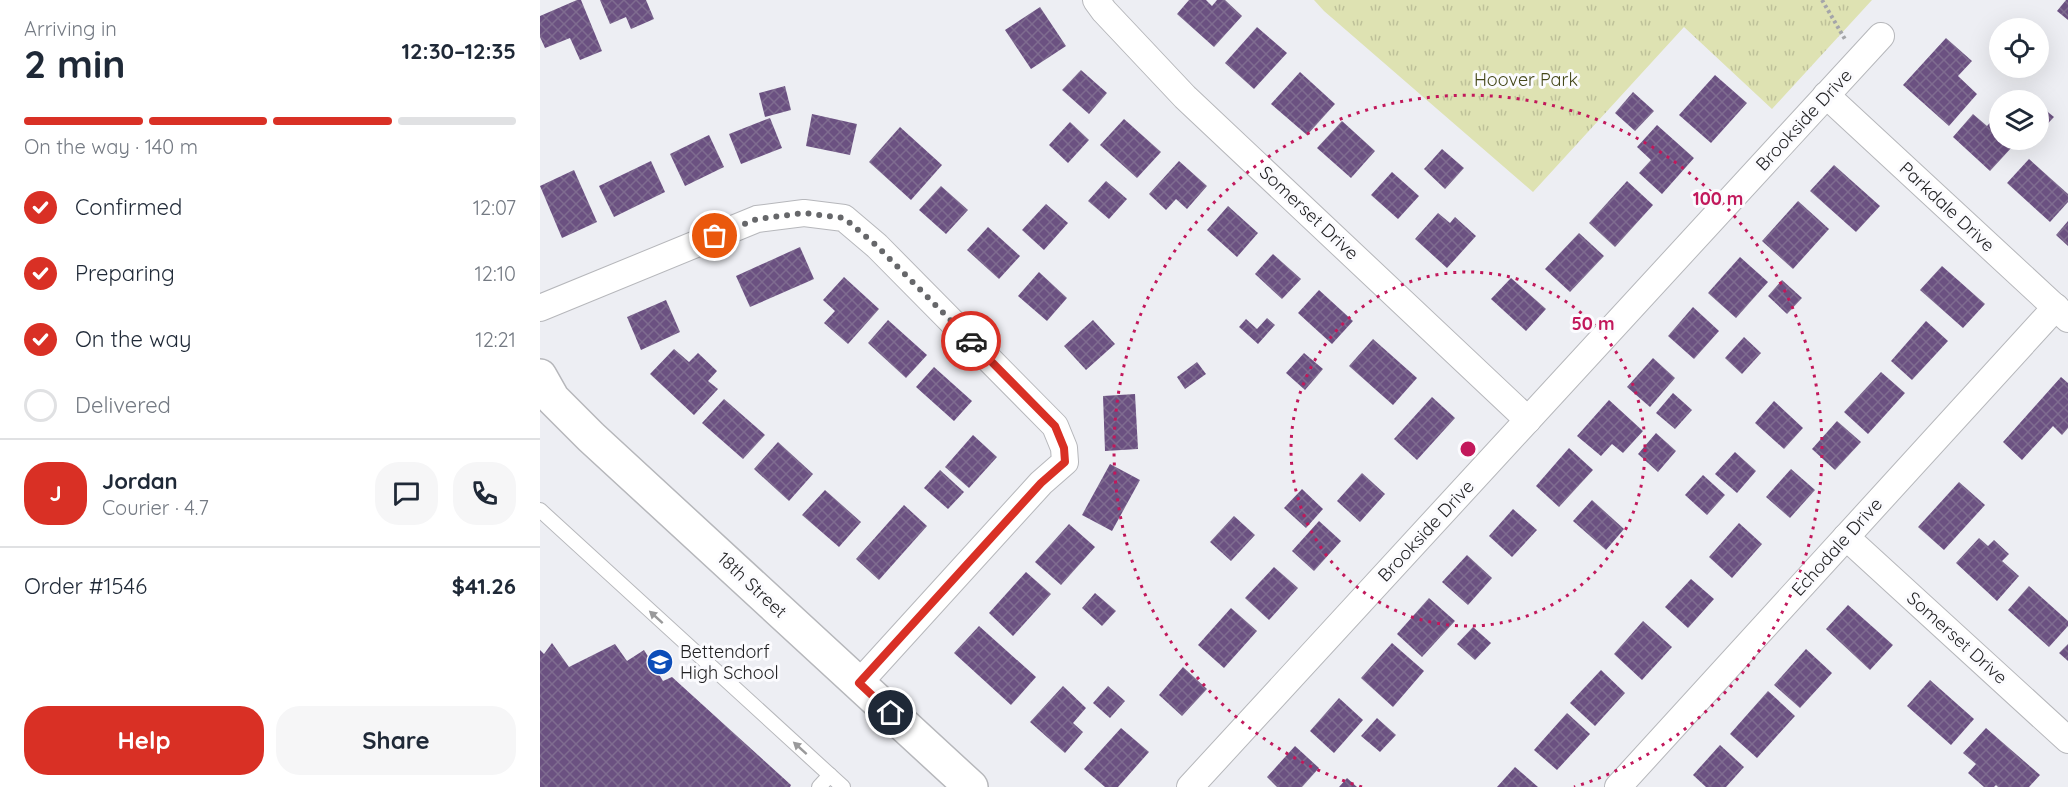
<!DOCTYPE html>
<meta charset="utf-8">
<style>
body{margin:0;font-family:Quicksand,sans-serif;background:#f6f6f7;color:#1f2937;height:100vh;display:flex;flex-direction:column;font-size:22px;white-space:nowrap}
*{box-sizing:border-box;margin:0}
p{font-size:20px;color:#747a83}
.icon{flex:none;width:33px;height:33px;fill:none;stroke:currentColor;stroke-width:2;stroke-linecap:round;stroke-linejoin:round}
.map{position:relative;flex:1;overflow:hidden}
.panel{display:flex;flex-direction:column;background:#fff;width:540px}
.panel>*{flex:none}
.controls{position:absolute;left:1449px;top:18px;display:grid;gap:12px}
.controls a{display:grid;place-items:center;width:60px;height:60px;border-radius:50%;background:#fff;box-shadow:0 6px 24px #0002;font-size:30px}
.pin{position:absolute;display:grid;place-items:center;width:51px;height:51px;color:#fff;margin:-26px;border:3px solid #fff;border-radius:50%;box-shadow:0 2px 6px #0007}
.courier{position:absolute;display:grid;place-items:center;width:60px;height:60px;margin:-30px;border:4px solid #d93025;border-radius:50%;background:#fff;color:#222;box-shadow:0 2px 8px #0007}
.headline em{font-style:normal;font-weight:700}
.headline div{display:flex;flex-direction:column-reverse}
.headline{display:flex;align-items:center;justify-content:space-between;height:102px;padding:0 24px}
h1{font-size:39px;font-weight:700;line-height:45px}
.bar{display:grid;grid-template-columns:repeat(4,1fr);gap:9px 6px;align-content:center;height:72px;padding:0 24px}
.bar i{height:8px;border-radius:4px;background:#e0e1e3}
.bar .on{background:#d93025}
.bar p{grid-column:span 4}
.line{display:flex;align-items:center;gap:15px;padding:0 24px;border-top:2px solid #e0e1e3}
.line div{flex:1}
.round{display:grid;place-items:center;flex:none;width:63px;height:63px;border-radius:24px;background:#f6f6f7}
ol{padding:0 24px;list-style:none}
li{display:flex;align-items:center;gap:18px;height:66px}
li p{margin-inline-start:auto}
li .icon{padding:6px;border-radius:50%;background:#d93025;color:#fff;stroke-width:4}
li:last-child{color:#747a83}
li i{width:33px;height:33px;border:3px solid #e0e1e3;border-radius:50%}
.action{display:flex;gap:12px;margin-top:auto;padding:12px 24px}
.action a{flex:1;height:69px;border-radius:24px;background:#d93025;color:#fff;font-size:24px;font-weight:700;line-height:69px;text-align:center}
.action a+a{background:#f6f6f7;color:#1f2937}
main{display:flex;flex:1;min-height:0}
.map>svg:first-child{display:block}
</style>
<main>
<section class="panel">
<div class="headline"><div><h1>2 min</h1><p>Arriving in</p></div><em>12:30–12:35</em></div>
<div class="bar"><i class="on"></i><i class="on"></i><i class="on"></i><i></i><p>On the way · 140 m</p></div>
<ol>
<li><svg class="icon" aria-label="check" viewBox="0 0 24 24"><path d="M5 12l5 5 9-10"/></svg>Confirmed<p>12:07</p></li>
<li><svg class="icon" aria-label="check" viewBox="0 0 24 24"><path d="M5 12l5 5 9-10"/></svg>Preparing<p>12:10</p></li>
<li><svg class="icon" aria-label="check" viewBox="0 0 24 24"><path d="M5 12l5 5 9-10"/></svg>On the way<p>12:21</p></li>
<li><i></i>Delivered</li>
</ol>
<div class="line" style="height:108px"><b class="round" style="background:#d93025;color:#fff">J</b><div><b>Jordan</b><p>Courier · 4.7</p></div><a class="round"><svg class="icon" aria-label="chat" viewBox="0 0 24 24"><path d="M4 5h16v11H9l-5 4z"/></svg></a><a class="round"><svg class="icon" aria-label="phone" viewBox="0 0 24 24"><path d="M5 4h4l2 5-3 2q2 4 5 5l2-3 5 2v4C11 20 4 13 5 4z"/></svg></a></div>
<div class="line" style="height:78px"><div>Order #1546</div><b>$41.26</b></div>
<div class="action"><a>Help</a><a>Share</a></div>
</section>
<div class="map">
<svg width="1528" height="787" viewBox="0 0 1528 787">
<defs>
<pattern id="park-tufts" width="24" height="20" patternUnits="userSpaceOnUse" patternTransform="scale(1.5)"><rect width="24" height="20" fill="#dee2b2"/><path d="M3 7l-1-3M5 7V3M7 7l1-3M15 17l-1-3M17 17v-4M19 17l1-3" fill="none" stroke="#bec199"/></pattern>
<pattern id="building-cross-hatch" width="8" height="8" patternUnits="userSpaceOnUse" patternTransform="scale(1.5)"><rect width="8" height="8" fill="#6b5181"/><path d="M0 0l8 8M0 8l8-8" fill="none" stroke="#7f6c90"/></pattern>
</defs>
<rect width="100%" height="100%" fill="#edeef3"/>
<path fill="url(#park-tufts)" d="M774 0H1332L1232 109 1144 27 993 192 784 11Z"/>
<g fill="url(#building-cross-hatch)">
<path d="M37 0H41L62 51 40 60 30 38 5 48 0 37V16Z"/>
<path d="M60 0H106L114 19 91 29 86 17 70 24Z"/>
<path d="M649 0H666L672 6 677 0H685L702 16 674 47 637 14Z"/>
<path d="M1526 0H1528V20L1517 11Z"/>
<path d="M500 7 526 46 491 69 465 30Z"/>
<path d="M717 27 747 53 714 89 685 63Z"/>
<path d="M1406 38 1432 61 1418 76 1437 94 1409 126 1363 85Z"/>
<path d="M541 70 567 93 549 114 522 90Z"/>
<path d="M760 72 795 104 767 135 731 104Z"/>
<path d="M1175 75 1207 103 1171 143 1139 115Z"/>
<path d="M245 86 251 110 225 117 219 93Z"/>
<path d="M1093 92 1114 111 1095 131 1075 113Z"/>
<path d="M1498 104 1514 117 1498 134Z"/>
<path d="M272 114 317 124 310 155 266 146Z"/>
<path d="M1433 114 1447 126 1455 117 1460 121V140H1465L1473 146 1450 171 1413 137Z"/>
<path d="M230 118 242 148 201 164 189 134Z"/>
<path d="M584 119 621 152 597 178 560 145Z"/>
<path d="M802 121 835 151 811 178 777 148Z"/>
<path d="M530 122 549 140 528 163 509 145Z"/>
<path d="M1117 125 1154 158 1122 194 1099 173 1111 160 1097 147Z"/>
<path d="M360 127 402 165 371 200 329 162Z"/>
<path d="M169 135 184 167 145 186 130 154Z"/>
<path d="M902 149 924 168 905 189 884 169Z"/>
<path d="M1489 159 1528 194V202L1510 222 1467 183Z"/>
<path d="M111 161 125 192 74 217 59 186Z"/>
<path d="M639 161 667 186 647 209 636 199 626 210 609 194Z"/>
<path d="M1294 165 1340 206 1316 232 1270 191Z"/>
<path d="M34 170 57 222 22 238 0 186Z"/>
<path d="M852 172 879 196 858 219 831 195Z"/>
<path d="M566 181 587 199 569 219 548 201Z"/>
<path d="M1087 181 1113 205 1075 247 1049 223Z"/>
<path d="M401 186 428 210 406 234 379 210Z"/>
<path d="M1258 201 1289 229 1253 269 1222 241Z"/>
<path d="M506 204 528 223 504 250 482 230Z"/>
<path d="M688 206 718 233 697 257 667 230Z"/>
<path d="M898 213 910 223 915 217 936 236 907 268 875 239Z"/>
<path d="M1528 221V246L1516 235Z"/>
<path d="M448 227 480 256 459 279 427 250Z"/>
<path d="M1039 233 1064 256 1030 292 1005 269Z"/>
<path d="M260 247 274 279 210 307 196 276Z"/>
<path d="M733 254 761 279 742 299 715 274Z"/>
<path d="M1200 257 1228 282 1196 318 1168 293Z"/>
<path d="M1402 266 1445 304 1423 328 1380 290Z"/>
<path d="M499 272 527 298 507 321 478 296Z"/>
<path d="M304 277 339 309 308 344 284 323 295 311 283 300Z"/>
<path d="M971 278 1006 309 986 331 951 299Z"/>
<path d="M1242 280 1262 298 1247 314 1228 296Z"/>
<path d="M779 290 813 321 792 344 758 313Z"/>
<path d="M126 300 140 332 101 350 87 317Z"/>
<path d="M1153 307 1179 331 1154 359 1128 336Z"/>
<path d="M727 318 735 325 718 344 699 327 706 319 717 329Z"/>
<path d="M348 320 387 355 366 378 328 343Z"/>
<path d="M553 320 575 344 546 370 524 346Z"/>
<path d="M1386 321 1408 341 1372 380 1351 361Z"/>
<path d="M1204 337 1221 353 1202 374 1185 358Z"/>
<path d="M833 339 877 378 853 405 809 366Z"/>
<path d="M134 349 149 362 158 353 177 371 168 381 178 389 154 415 110 374Z"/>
<path d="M764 353 783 369 765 390 746 373Z"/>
<path d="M1113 358 1135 378 1110 407 1087 387Z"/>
<path d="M657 362 666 374 645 389 637 377Z"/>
<path d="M394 367 432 401 414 421 376 387Z"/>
<path d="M1341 372 1365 393 1328 434 1304 412Z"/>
<path d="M1521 377 1528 383V428L1522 435 1513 426 1482 460 1463 442Z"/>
<path d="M1133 393 1152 410 1135 429 1116 413Z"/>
<path d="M595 394 598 449 565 451 563 396Z"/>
<path d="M892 397 915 418 877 460 854 439Z"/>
<path d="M184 399 225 435 203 459 162 423Z"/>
<path d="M1069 400 1103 431 1083 453 1072 444 1061 456 1037 436Z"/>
<path d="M1234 401 1263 428 1244 449 1215 423Z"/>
<path d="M1297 421 1321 442 1295 470 1272 449Z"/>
<path d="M1116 433 1136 451 1118 472 1098 454Z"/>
<path d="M433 435 457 457 429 488 405 467Z"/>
<path d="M238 442 273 474 249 501 214 469Z"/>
<path d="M1029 448 1053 470 1019 507 996 486Z"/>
<path d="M1195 452 1216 471 1197 493 1175 474Z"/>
<path d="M570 464 600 480 572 531 542 515Z"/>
<path d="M1251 469 1275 490 1250 518 1226 497Z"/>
<path d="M400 470 424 492 408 509 384 488Z"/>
<path d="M822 473 845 494 820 522 797 501Z"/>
<path d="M1163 475 1185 495 1167 515 1145 495Z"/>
<path d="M1419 482 1445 505 1404 550 1378 527Z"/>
<path d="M762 489 783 509 766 528 744 508Z"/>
<path d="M285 490 321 522 299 547 262 515Z"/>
<path d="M1052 500 1084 529 1066 550 1033 521Z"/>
<path d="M364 505 387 526 339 580 316 559Z"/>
<path d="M973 509 997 530 972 557 949 536Z"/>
<path d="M694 516 715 535 691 561 670 542Z"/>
<path d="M779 521 801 541 774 571 752 551Z"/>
<path d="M1199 523 1222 544 1192 578 1169 557Z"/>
<path d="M529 524 555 547 521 585 495 562Z"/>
<path d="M1439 538 1448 546 1454 540 1469 554 1462 561 1479 576 1457 601 1416 563Z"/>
<path d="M927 555 952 578 928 605 902 582Z"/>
<path d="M734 567 758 588 729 620 705 598Z"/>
<path d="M486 572 511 594 473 636 449 613Z"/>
<path d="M1151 579 1174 599 1148 628 1125 607Z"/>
<path d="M1489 586 1528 621V626L1509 647 1468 610Z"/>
<path d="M555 593 576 611 562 626 542 608Z"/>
<path d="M889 598 915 621 882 657 857 634Z"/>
<path d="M1308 605 1353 645 1330 670 1286 629Z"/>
<path d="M691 608 717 631 684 668 658 645Z"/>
<path d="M1103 621 1132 647 1102 680 1074 654Z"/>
<path d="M439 626 496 677 471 705 414 653Z"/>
<path d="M933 627 951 643 935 660 917 644Z"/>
<path d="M12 643 29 667 75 644 87 661 104 650 123 681 132 677 251 785 250 787H0V650L4 654Z"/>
<path d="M852 643 884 671 853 707 821 678Z"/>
<path d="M1528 644V661L1519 653Z"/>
<path d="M1266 649 1292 673 1260 708 1234 685Z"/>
<path d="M643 667 667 689 642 716 619 695Z"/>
<path d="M1061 670 1085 693 1055 726 1030 703Z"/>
<path d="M1390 680 1434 719 1411 745 1367 706Z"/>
<path d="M523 686 546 708 533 723 543 732 525 753 490 722Z"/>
<path d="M568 686 585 701 570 718 553 703Z"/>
<path d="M1228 691 1255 716 1217 758 1190 734Z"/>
<path d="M799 698 823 720 794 753 770 731Z"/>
<path d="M1027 713 1050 734 1017 770 994 750Z"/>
<path d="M837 718 856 735 840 752 821 736Z"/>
<path d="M581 728 609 752 578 787H565L544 769Z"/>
<path d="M1446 728 1500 775 1489 787H1458L1456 785 1454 787H1444L1428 773 1436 764 1423 753Z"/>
<path d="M1180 745 1204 767 1186 787H1166L1153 775Z"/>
<path d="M755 746 779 768 762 787H737L727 777Z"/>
<path d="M975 767 998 787H957Z"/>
<path d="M807 778 817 787H799Z"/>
</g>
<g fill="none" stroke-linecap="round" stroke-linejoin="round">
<defs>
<g id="lane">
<path d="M0 510 303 787"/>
<path d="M279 787 290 775"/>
</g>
<g id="street">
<path d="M556 0 564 11 645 97 988 420"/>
<path d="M1286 95 1528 319"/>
<path d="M0 308 217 219 264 213 304 218 337 246 515 426 524 448 525 462 501 483 319 683"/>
<path d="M1306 537 1528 740"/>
<path d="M650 787 1341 36"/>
<path d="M1078 787 1516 307"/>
</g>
<path id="secondary" d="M0 376 13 399 51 437 431 787"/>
</defs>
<use href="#lane" stroke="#b6b7bb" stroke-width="16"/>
<use href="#street" stroke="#b6b7bb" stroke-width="28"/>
<use href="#secondary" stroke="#b6b7bb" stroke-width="36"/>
<path stroke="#a4a5a9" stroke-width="4" stroke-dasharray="3 3" stroke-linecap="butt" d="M1282 0 1306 41"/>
<use href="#lane" stroke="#fff" stroke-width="14"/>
<use href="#street" stroke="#fff" stroke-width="26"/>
<use href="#secondary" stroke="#fff" stroke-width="33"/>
</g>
<defs><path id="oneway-solid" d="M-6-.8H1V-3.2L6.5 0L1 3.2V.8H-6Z" transform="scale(1.5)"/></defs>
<g fill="#9a9a9b">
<use href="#oneway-solid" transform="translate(116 617) rotate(-138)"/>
<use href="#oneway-solid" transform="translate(260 748) rotate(-138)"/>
</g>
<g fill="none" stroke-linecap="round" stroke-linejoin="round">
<path stroke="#66676a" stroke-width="6" stroke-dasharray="0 10.8" d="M175 236 217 219 264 213 304 218 337 246 431 341"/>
<path stroke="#d93025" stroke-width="8" d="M351 713 319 683 501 483 525 462 524 448 515 426 431 341"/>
</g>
<g fill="none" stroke="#c2185b" stroke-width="3" stroke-dasharray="3 6">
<circle cx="928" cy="449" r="177"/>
<path d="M822 787A354 354 0 1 1 1034 787"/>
</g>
<defs>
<symbol id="school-disc" viewBox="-11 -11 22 22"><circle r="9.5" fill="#0c4db8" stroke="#fbfbfe"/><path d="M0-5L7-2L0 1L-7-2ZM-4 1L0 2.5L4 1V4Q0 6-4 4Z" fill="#fff"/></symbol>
</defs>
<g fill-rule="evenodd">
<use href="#school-disc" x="105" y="647" width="30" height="30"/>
</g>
<g text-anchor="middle" stroke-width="6" stroke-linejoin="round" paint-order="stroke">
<g font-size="18" fill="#45481a" stroke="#fbfbfe">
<text x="986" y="86">Hoover Park</text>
</g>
<g font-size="18" fill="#1e1e20" stroke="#fbfbfe">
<text transform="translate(1264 120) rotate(-47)" y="6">Brookside Drive</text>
<text transform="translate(1407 207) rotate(43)" y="6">Parkdale Drive</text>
<text transform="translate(769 213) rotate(43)" y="6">Somerset Drive</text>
<text transform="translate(886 531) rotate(-47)" y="6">Brookside Drive</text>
<text transform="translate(1297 547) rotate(-48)" y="6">Echodale Drive</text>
<text transform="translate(212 585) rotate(43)" y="6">18th Street</text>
<text transform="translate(1417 638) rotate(42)" y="6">Somerset Drive</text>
</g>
<g font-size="18" fill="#1e1e20" stroke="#fbfbfe" text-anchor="start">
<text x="140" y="658">Bettendorf<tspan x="140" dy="21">High School</tspan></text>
</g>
</g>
<circle cx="928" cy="449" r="9" fill="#c2185b" stroke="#fbfbfe" stroke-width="3"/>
<g font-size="18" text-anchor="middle" font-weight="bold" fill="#c2185b" stroke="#fbfbfe" stroke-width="6" stroke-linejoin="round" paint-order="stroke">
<text x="1178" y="205">100 m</text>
<text x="1053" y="330">50 m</text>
</g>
</svg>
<div class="controls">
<a><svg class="icon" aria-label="locate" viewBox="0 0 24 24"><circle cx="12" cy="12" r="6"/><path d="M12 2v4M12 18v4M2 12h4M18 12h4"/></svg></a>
<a><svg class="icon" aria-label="layers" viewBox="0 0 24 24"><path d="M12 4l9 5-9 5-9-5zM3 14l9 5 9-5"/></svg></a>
</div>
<div class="pin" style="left:175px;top:236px;background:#ea580c"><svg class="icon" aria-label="bag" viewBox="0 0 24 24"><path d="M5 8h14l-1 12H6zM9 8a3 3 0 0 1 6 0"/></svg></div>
<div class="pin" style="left:351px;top:713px;background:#1f2937"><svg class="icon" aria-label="home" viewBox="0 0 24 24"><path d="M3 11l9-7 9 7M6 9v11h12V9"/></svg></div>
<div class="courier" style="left:431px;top:341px"><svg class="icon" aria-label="car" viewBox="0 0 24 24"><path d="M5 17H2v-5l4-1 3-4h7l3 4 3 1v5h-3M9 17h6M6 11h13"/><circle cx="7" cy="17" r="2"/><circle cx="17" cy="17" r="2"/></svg></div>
</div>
</main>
